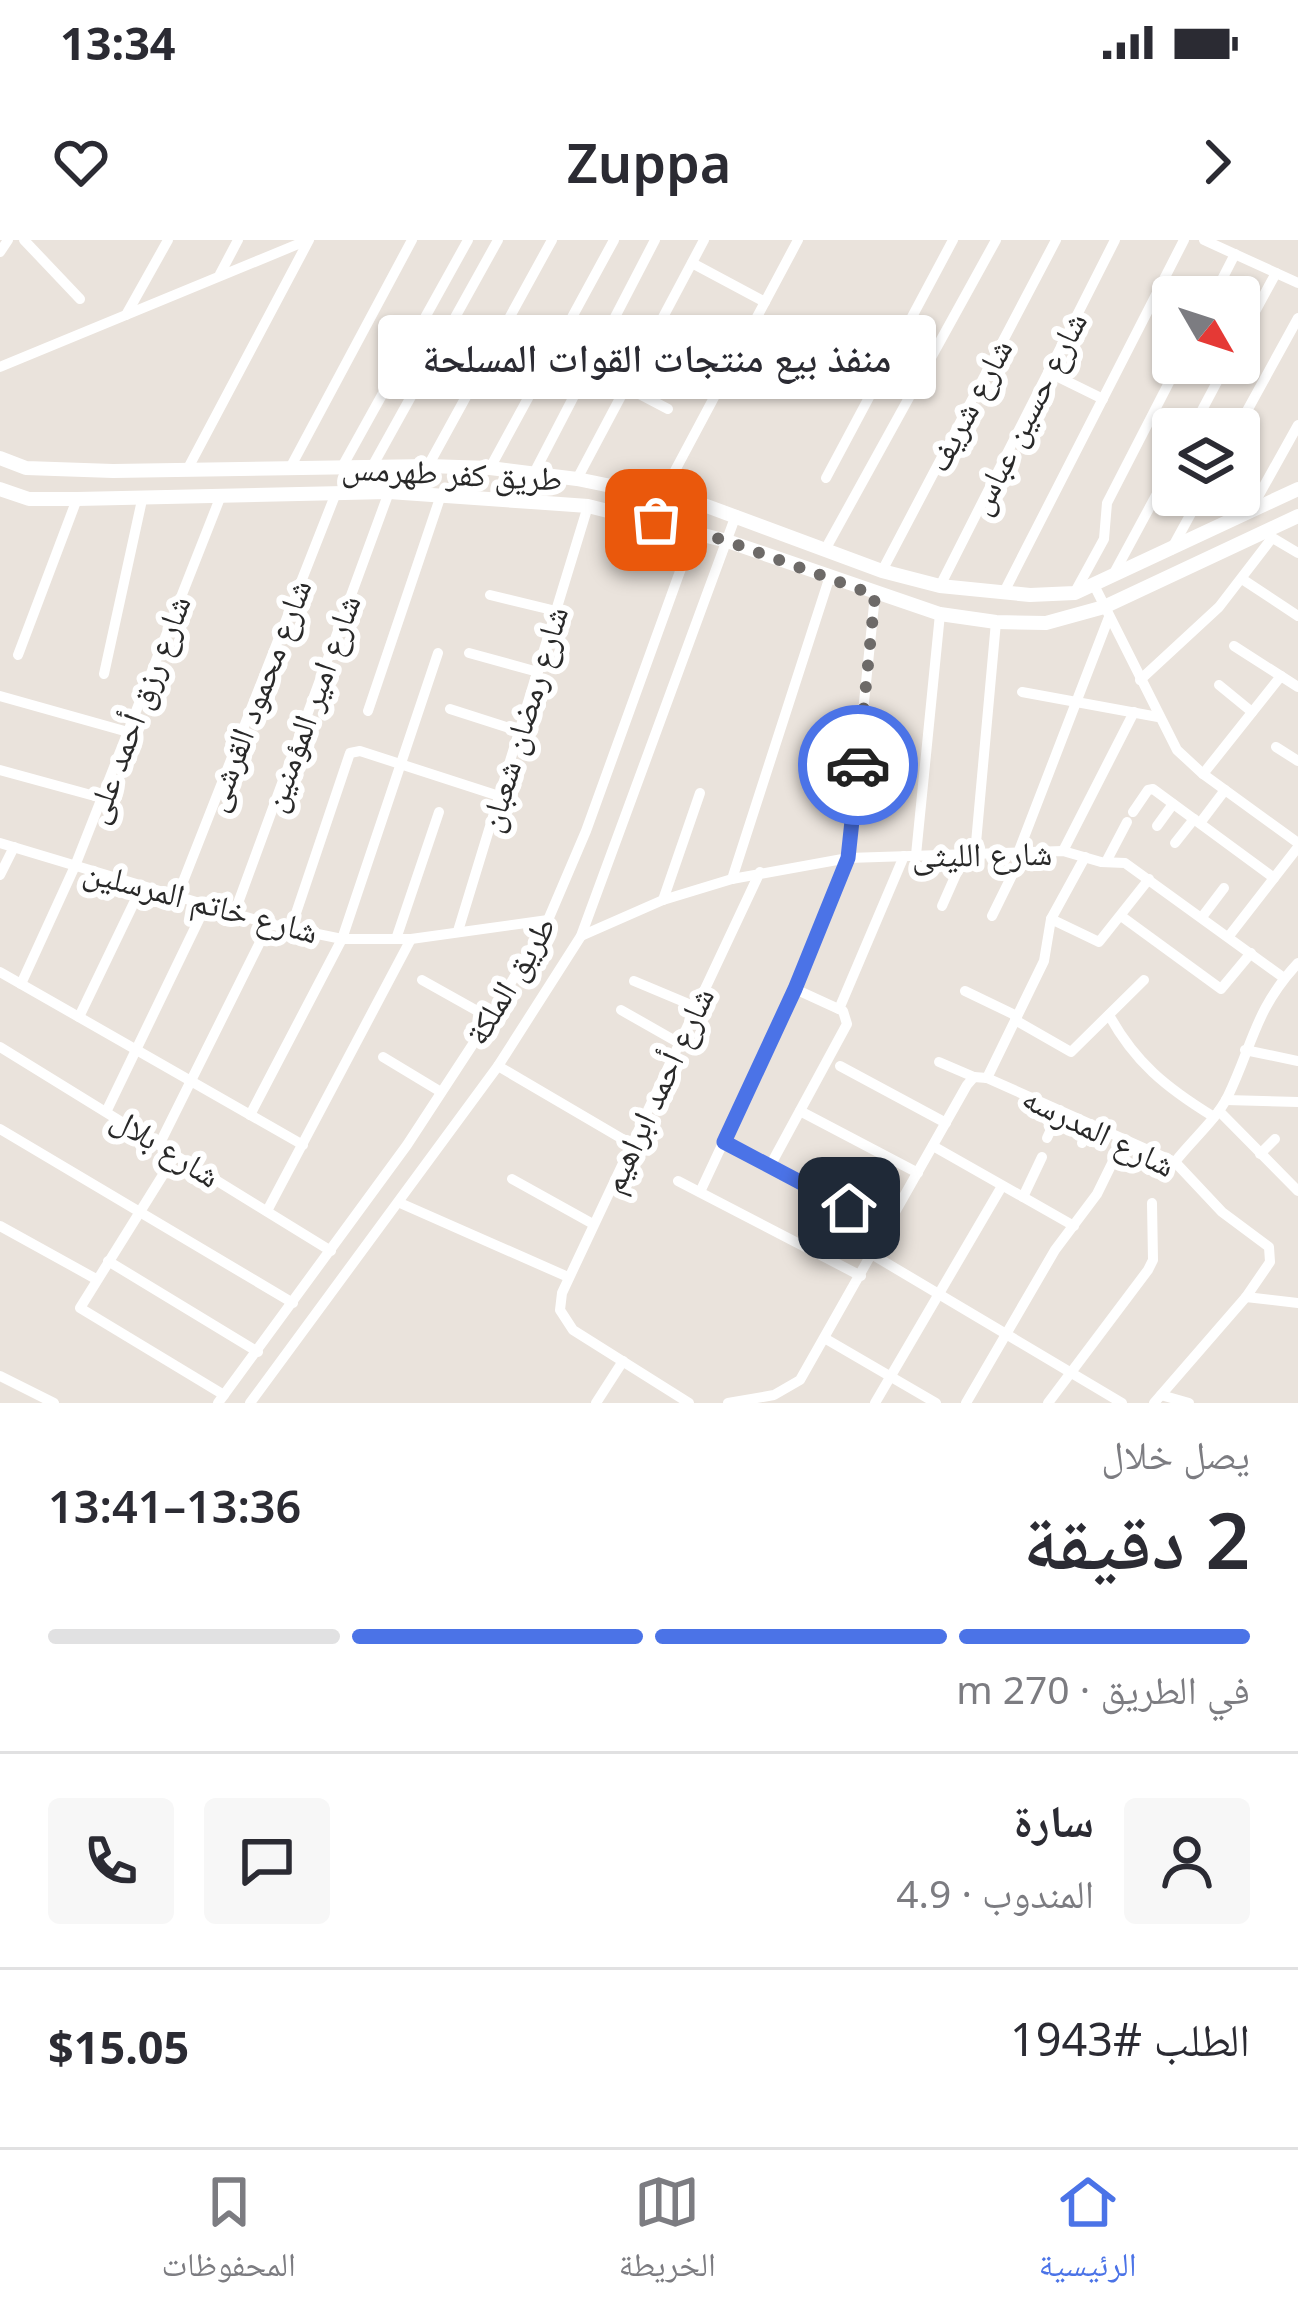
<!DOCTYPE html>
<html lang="ar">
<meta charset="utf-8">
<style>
body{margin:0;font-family:"Noto Sans","Noto Naskh Arabic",sans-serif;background:#f7f7f7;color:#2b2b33;direction:rtl;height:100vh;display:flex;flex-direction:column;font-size:45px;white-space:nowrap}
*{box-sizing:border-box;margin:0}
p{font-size:39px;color:#7c7c81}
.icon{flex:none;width:66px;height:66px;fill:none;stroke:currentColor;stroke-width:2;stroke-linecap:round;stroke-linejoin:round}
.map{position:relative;height:1163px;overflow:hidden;direction:ltr}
.sheet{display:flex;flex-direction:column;background:#fff;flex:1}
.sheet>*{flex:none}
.needle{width:78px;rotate:129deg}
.buttons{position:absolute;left:1152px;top:36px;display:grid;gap:24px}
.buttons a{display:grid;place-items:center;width:108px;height:108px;border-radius:12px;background:#fff;box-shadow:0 3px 9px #0004;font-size:60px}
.pin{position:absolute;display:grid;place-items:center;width:102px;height:102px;color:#fff;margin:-51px;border-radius:24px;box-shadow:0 6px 18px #0006}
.courier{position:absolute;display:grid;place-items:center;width:120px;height:120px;margin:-60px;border:9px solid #4b73e7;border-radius:50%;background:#fff;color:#222;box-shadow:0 3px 15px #0007}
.bubble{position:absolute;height:84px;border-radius:12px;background:#fff;box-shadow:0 3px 9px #0004;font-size:39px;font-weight:600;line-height:84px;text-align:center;direction:rtl}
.overview em{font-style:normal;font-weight:600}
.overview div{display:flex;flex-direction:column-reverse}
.overview{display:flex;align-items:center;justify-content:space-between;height:204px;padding:0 48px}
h1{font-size:78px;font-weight:600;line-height:90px}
.bar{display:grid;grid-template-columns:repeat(4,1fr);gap:18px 12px;align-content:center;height:144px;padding:0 48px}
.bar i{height:15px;border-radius:9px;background:#e1e1e2}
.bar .current{background:#4b73e7}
.bar p{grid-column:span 4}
.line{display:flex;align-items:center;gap:30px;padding:0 48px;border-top:3px solid #e1e1e2}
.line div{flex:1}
.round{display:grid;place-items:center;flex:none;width:126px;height:126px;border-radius:12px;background:#f7f7f7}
.status{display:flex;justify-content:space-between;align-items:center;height:84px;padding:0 60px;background:#fff;direction:ltr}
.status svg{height:33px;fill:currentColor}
header{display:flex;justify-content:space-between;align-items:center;height:156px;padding:0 48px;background:#fff;font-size:54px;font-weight:600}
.menu{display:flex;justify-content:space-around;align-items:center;height:168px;border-top:3px solid #e1e1e2;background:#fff;font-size:33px;color:#7c7c81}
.menu a{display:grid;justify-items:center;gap:6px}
.menu .current{color:#4b73e7}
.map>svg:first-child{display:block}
</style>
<div class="status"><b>13:34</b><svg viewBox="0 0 49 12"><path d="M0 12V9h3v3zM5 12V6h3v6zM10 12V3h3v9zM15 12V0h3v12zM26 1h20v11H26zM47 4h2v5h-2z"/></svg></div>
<header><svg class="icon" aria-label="forward" viewBox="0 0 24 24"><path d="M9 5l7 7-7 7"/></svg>Zuppa<svg class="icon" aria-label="heart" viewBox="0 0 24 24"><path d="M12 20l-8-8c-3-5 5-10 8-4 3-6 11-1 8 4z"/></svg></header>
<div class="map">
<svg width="1298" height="1163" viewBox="0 0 1298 1163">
<rect width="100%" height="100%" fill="#eae3dc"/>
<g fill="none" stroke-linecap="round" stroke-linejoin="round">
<g stroke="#fff" stroke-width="10">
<path d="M24 0 80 59"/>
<path d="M1204 0 1298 43"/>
<path d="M0 12 8 0"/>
<path d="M692 23 765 62"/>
<path d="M220 34 238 0"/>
<path d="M1213 57 1235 14"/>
<path d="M126 75 168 0"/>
<path d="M660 84 702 106"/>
<path d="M1239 101 1276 33"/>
<path d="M0 127 308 0"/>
<path d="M1048 132 1103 159"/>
<path d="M626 147 668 169"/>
<path d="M1192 189 1227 123"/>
<path d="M1237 189 1298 78"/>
<path d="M428 226 552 0"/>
<path d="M342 227 468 0"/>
<path d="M290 228 412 0"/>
<path d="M490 228 614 0"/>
<path d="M187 230 309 0"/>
<path d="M534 233 655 0"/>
<path d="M826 238 953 0"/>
<path d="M577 239 704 0"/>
<path d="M358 252 498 0"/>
<path d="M662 255 798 0"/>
<path d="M1250 271 1298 185"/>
<path d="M1266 294 1298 313"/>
<path d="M826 308 996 0"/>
<path d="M1171 310 1201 255"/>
<path d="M882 331 1056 0"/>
<path d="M1112 337 1173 224"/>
<path d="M1242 339 1298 376"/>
<path d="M1094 345 1177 510 1203 534 1298 603"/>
<path d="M940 346 1115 0"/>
<path d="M1075 352 1104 299 1107 263 1179 123"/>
<path d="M1003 354 1184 0"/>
<path d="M490 355 556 371"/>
<path d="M1234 406 1298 447"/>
<path d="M469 413 538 432"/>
<path d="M18 415 77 259"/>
<path d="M104 434 142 260"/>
<path d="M1140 440 1219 367 1272 298"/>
<path d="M1219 445 1252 472"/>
<path d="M1022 452 1158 477"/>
<path d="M0 456 128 492"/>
<path d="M450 469 519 491"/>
<path d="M368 471 441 255"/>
<path d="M1276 507 1298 521"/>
<path d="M0 530 102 558"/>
<path d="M1203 534 1281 436"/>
<path d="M1133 572 1148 550 1153 549 1274 638"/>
<path d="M1200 583 1225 550"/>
<path d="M1157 586 1173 564"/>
<path d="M0 603 269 684 342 699H411L548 680"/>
<path d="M1175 603 1194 579"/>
<path d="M1063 611 1134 472"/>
<path d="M1018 613 1109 377"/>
<path d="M975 614 996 382"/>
<path d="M916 615 940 374"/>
<path d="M1106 622 1127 582"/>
<path d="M0 635 14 607"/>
<path d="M732 639 829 339"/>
<path d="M177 657 336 253"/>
<path d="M663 660 700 553"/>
<path d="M942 666 965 614"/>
<path d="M234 674 389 252"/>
<path d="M992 676 1023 613"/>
<path d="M1121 676 1221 749 1251 713"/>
<path d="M1202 677 1224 648"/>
<path d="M1051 679 1099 702 1149 639"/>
<path d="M291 688 350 513 360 511 499 556"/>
<path d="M458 691 588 266"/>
<path d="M581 696 663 660 732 639 848 618 1063 611 1101 622 1125 623 1284 738"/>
<path d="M1229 696 1298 607"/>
<path d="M396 699 439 572"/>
<path d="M0 732 303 905"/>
<path d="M422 740 490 778"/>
<path d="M634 741 696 767"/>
<path d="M21 744 75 626 220 258"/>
<path d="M965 751 1017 776"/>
<path d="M839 769 904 616"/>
<path d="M621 770 679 803"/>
<path d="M1109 775C1135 822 1165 847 1214 877"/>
<path d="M79 777 142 646"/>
<path d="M1015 780 1071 812 1144 740"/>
<path d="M0 807 331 1011"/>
<path d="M1245 810 1298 821"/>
<path d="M383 817 441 852"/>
<path d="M939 822 974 837"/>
<path d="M498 826 631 904"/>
<path d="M840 826 946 883"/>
<path d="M987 838 1175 922 1222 972 1269 1007 1270 1022 1246 1057 1154 1163"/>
<path d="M987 838 1044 721 1051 679 1085 617"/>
<path d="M1226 860 1298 862"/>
<path d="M107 870 206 665"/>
<path d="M800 871 918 933"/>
<path d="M1219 871 1298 951"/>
<path d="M250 875 342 699 438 413"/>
<path d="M0 889 293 1063"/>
<path d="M1047 898 1060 870"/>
<path d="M724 902 889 988"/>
<path d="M160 903 269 684"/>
<path d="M1082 903 1091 884"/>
<path d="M933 906 1074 986"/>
<path d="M176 914 80 1068 224 1155"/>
<path d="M1260 914 1275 899"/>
<path d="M1175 922C1192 900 1216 880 1228 856 1253 804 1255 769 1298 723"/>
<path d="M770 926 847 784 843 771 795 749"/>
<path d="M512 939 593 984"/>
<path d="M678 941 861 1036"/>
<path d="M700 952 795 749 848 618 875 355"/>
<path d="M1023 957 1042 917"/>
<path d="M400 963 568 1037"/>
<path d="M267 971 411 699"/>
<path d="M0 986 96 1039"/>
<path d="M873 1015 1122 1163"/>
<path d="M108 1021 258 1112"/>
<path d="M1246 1057 1298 1063"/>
<path d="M826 1099 936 1163"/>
<path d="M0 1136 54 1163"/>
<path d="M1161 1155 1189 1163"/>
<path d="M218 1163 407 905 490 778 548 680 586 591 704 265"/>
<path d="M250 1163 498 826 581 696 736 275"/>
<path d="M596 1163 623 1121"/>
<path d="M689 1163 573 1090 560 1070 562 1053 760 632"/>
<path d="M728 1163 774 1155 800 1140 967 845 974 837 987 838"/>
<path d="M875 1163 1002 946"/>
<path d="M966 1163 1055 1010 1097 954 1124 899"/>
<path d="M1048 1163 1148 1030 1153 1020 1152 963"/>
</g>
<g stroke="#fff" stroke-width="14">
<path d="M0 218 26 228 113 231 428 226 490 228 577 239 704 265 882 331 940 346 1030 355 1075 353 1298 249"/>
<path d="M0 249 29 259H77L389 252 588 266 727 301 940 374 996 382 1046 383 1104 367 1298 276"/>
</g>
</g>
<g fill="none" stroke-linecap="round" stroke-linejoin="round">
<path stroke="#6d6a68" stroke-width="12" stroke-dasharray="0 21.6" d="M656 280 727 301 875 355 858 525"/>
<path stroke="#4b73e7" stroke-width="15" d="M849 968 724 902 795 749 848 618 858 525"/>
</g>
<g text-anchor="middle" stroke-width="12" stroke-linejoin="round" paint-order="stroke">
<g font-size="33" fill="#292929" stroke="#fff">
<text transform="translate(969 165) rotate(-62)" y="12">شارع شريف</text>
<text transform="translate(1027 173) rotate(-63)" y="12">شارع حسين عباس</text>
<text transform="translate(452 233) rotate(3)" y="12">طريق كفر طهرمس</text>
<text transform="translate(257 455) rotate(-69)" y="12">شارع محمود القرشى</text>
<text transform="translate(311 463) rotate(-70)" y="12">شارع امير المؤمنين</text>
<text transform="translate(137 469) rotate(-69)" y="12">شارع رزق أحمد على</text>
<text transform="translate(523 479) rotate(-73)" y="12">شارع رمضان شعبان</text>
<text transform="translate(982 614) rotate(-1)" y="12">شارع الليثى</text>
<text transform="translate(201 661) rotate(15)" y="12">شارع خاتم المرسلين</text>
<text transform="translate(510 740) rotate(-59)" y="12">طريق الملكة</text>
<text transform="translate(657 850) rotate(-65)" y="12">شارع أحمد ابراهيم</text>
<text transform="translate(1099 891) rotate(26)" y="12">شارع المدرسه</text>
<text transform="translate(166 907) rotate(32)" y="12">شارع بلال</text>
</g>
</g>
</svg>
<div class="buttons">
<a><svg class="needle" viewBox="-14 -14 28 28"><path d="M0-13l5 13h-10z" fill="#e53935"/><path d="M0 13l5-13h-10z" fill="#7c7c81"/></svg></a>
<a><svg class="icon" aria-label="layers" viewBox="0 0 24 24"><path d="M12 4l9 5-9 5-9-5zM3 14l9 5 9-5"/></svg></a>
</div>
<div class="pin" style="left:656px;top:280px;background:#ea580c"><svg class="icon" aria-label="bag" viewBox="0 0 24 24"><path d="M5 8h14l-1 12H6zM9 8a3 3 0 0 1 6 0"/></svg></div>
<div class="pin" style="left:849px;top:968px;background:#1f2937"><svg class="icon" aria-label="home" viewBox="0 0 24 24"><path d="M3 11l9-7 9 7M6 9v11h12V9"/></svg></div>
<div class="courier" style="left:858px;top:525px"><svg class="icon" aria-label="car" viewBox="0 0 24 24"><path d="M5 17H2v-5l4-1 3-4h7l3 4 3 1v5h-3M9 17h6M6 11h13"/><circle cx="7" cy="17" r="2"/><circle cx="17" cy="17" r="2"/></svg></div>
<div class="bubble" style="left:378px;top:75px;width:558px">منفذ بيع منتجات القوات المسلحة</div>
</div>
<section class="sheet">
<div class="overview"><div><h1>2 دقيقة</h1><p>يصل خلال</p></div><em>13:36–13:41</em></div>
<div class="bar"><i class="current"></i><i class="current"></i><i class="current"></i><i></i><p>في الطريق · 270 m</p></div>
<div class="line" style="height:216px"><a class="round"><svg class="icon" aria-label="person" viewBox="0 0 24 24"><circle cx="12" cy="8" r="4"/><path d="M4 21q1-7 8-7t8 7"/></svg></a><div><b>سارة</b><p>المندوب · 4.9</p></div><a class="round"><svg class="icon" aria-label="chat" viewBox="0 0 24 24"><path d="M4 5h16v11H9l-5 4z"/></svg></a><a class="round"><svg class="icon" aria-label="phone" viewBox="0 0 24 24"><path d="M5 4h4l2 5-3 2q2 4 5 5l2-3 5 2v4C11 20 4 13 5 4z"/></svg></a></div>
<div class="line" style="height:156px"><div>الطلب #1943</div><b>$15.05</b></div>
</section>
<nav class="menu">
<a class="current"><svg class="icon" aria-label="home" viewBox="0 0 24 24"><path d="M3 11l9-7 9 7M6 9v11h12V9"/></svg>الرئيسية</a>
<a><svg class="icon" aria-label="map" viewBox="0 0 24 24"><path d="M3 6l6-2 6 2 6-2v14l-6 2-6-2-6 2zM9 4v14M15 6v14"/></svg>الخريطة</a>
<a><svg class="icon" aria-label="saved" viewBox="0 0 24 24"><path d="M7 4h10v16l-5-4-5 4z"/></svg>المحفوظات</a>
</nav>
